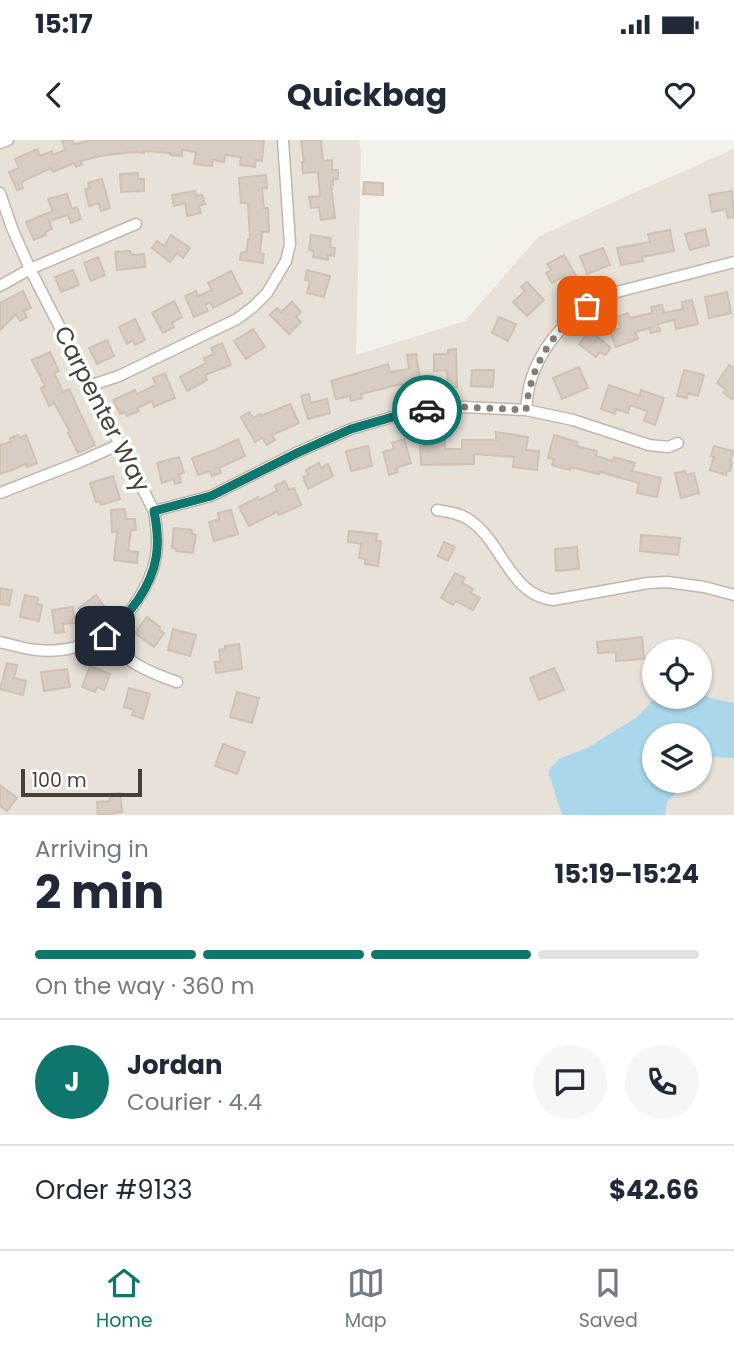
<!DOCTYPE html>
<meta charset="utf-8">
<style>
body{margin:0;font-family:Poppins,sans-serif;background:#f6f6f7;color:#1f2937;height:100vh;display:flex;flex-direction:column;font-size:26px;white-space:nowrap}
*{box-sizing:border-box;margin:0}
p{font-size:23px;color:#747a83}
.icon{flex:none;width:38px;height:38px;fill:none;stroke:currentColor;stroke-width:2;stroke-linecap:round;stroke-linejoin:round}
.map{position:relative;height:675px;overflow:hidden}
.panel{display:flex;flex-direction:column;background:#fff;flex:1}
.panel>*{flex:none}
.buttons{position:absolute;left:642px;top:499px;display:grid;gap:14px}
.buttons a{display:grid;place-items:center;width:70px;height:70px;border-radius:50%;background:#fff;box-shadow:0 2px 5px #0004;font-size:35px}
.scale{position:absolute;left:21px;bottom:18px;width:121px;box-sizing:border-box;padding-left:7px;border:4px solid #474038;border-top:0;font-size:19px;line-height:24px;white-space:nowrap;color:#474038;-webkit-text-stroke:5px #fff;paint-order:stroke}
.pin{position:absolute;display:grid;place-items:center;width:60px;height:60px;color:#fff;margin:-30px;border-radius:14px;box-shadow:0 4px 10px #0006}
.courier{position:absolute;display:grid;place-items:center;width:70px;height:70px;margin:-35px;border:5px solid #0f766e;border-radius:50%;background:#fff;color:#222;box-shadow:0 2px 9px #0007}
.summary em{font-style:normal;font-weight:700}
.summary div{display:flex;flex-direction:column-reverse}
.summary{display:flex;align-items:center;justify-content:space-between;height:119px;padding:0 35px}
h1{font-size:46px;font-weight:700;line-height:52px}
.bar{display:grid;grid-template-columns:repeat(4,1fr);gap:10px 7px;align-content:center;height:84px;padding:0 35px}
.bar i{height:9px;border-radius:5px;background:#e0e1e3}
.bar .selected{background:#0f766e}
.bar p{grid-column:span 4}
.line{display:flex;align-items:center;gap:18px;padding:0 35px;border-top:2px solid #e0e1e3}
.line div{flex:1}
.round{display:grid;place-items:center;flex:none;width:74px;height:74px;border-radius:37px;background:#f6f6f7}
.status{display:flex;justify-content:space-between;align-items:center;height:49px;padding:0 35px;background:#fff;direction:ltr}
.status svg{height:19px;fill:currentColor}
header{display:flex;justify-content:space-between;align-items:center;height:91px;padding:0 35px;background:#fff;font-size:32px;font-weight:700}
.menu{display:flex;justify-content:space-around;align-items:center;height:98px;border-top:2px solid #e0e1e3;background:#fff;font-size:19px;color:#747a83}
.menu a{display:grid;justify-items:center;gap:4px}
.menu .selected{color:#0f766e}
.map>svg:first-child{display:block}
</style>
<div class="status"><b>15:17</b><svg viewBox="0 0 49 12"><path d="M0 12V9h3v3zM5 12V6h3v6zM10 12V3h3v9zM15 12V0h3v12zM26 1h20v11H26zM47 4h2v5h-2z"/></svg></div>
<header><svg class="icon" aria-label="back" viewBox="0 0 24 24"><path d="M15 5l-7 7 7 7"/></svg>Quickbag<svg class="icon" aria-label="heart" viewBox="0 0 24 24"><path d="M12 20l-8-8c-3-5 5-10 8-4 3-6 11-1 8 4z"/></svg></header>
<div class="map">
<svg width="734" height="675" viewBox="0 0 734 675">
<rect width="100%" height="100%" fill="#f4f0ea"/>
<path fill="#e7e1d8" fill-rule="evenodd" d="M0 0H359L361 13 356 215 465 181 538 97 618 60 734 9V675H0ZM654 511H700V556H654ZM654 595H700V640H654Z"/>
<path fill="#aad7ec" d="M700 552 710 558 734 563V618L713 617 700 629V595H654V640L687 641 667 662 665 675H562L548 631 559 619 589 607 637 577 656 557 700 556Z"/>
<g fill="#d8cdc3" stroke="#cfc2b3" stroke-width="2">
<path d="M62 0H72L74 4 86 2V0H264L262 21 256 20 255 27 240 25 241 17 225 15 224 22 213 20 212 26 194 24 196 12 182 10V16L170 15V13L144 11V13L132 12 100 16 80 21 82 24 76 27 74 23 53 32 51 28 21 42 23 48 17 50 9 32 19 28 15 19 37 9 40 16 52 11 53 15 65 10Z"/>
<path d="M301 0H321L323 21 332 20V30H338V39H333V45H331L335 78 321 80 319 67 311 68 309 57 320 56 318 32 303 33 302 22H304Z"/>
<path d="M138 33V39H144V51L121 52 120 34Z"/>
<path d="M266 35 267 48H262L264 68H268L269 92H262L260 113 264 114 263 123 240 120 241 113 247 111 248 99H250L248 63H241L239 38Z"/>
<path d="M102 39 110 68 101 71 99 63 89 66 85 49 90 48 88 43Z"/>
<path d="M364 42 383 43V55L363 54Z"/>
<path d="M195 51 196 56 202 55 205 64 199 66 201 73 187 76 185 63 174 66 172 55Z"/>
<path d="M732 51 734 77 728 78 726 69 712 72 709 55Z"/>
<path d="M67 54 72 69 77 67 81 79 71 83 68 75 49 81 52 89 45 92 46 95 34 100 26 82 53 71 48 59Z"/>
<path d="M705 89 709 105 690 110 685 94Z"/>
<path d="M670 90 674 111 642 117 643 121 621 125 617 108 650 102 648 94Z"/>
<path d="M171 95 190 108 183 118 177 113 170 122 152 108 157 101 164 106Z"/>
<path d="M311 95 331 98 330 107 335 108 334 116 328 115V120L313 117 314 111 309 110Z"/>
<path d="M603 108 610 125 587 134 580 116Z"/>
<path d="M130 111 131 115 144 114 145 127 117 130 115 112Z"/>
<path d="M564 115 578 139 569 144 564 136 552 143 546 133 551 130 547 124Z"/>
<path d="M98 117 105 135 91 141 84 123Z"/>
<path d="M73 130 79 145 61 152 55 137Z"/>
<path d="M307 130 330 136 324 157 307 153 310 141 305 140Z"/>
<path d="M231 131 242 153 213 168 210 162 205 165 208 171 194 177 185 156 196 151 198 156 212 150 208 143Z"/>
<path d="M527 142 544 160 527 176 513 162 525 151 521 147Z"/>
<path d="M23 151 31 168 24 171 27 177 20 181 16 174 0 190V163Z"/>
<path d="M727 152 731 173 709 178 705 157Z"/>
<path d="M692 160 698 184 676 189 674 180 658 184 660 191 651 193 650 188 635 192 638 199 616 207 610 192 620 188 617 177 628 173 630 178 652 173 651 167 662 165 664 173 683 169 682 162Z"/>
<path d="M174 161 182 177 172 183 174 187 163 193 152 173Z"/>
<path d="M292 162 301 172 296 177 301 182 289 194 270 175 277 168 281 172Z"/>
<path d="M499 177 516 184 508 201 492 193Z"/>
<path d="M135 179 145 200 135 205 133 200 127 204 119 187Z"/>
<path d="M253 189 265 207 246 219 234 201Z"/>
<path d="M590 191 611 208 605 215 600 212 596 217 579 204Z"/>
<path d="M107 200 114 216 97 224 89 208Z"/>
<path d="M222 203 231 225 205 235 207 240 187 251 180 237 206 223 204 218 214 214 211 208Z"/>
<path d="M456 209 457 247H448L447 230 434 231V214H448V210Z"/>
<path d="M50 212 59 231 54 233 63 252 69 249 95 305 78 313 68 293 70 292 54 263 49 266 41 248 45 246 32 220Z"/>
<path d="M416 214 421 246 403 249 402 244 361 254 362 258 351 261 350 256 336 259 331 241 388 224 390 232 409 229 407 215Z"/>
<path d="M729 225 734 228V256L732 259 724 253 726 250 717 243Z"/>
<path d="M579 227 588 248 562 259 553 238Z"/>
<path d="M472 230H494L493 247 471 246Z"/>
<path d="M684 230 704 235 698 256 688 253 687 258 677 256Z"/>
<path d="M165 233 175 258 154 267 152 261 137 268 139 271 127 276 125 272 120 274 113 260 135 250 137 254 156 245 153 238Z"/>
<path d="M609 245 640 256 641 250 664 258 655 285 644 281 647 271 630 265 628 273 616 269 615 274 601 269Z"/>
<path d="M309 254 311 263 327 259 330 273 308 279 301 256Z"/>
<path d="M290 264 299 283 272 295 275 300 267 305 262 298 255 302 241 277 249 272 253 278 260 274 261 276Z"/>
<path d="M496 292 528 297 526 310 539 311 537 330 513 327 514 317 474 314V324L421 325 420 306 431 305 430 295 444 294 445 309H462V300H496Z"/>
<path d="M18 295 19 298 26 295 37 323 27 327 26 324 12 330 0 334V305L11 302 10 298Z"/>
<path d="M554 295 577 302 576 306 597 311 596 316 613 321 614 317 635 323 632 331 661 338 657 357 637 353 639 343 600 332 599 334 570 327V330L552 325 554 319 548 318Z"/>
<path d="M238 299 245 316 219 328 221 333 212 336 210 331 198 335 192 318 215 310Z"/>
<path d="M404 299 411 323 396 328 398 332 389 335 383 312 394 309 392 303Z"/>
<path d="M368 306 372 326 351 331 346 311Z"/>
<path d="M714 306 733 311 730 322H732L730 331 727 330 726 335 710 330 714 317 711 316Z"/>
<path d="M179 317 184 333 179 334 181 342 175 344 174 339 162 343 157 323Z"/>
<path d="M319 323 321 328 328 324 333 336 308 349 303 337 308 335 306 330Z"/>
<path d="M685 331 686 335 694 333 699 353 681 358 675 333Z"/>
<path d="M113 336 120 359 101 365 100 361 96 362 90 343Z"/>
<path d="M285 341 289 350 294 348 301 365 279 375 277 372 249 386 239 367 258 357 259 360 277 351 275 346Z"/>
<path d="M125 369 126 379H135L136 390H131L128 411 138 412 137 423 114 420 117 391 112 392 111 370Z"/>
<path d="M231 370 238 394 214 401 209 382 219 379 218 373Z"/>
<path d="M174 388 192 390V394L196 395 193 413 176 411V409L172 408Z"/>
<path d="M349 391 377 394 376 401H381L378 426 365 424V419L359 418 361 404 348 402Z"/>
<path d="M641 395 680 398 678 415 640 411Z"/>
<path d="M444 402 455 407 448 421 438 416Z"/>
<path d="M577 407 579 429 556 431 555 409Z"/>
<path d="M455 433 465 438 462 443 473 449 471 453 480 458 473 470 456 461 453 465 441 458Z"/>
<path d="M0 448 12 450 9 465 0 464Z"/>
<path d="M25 455 38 458 37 464 42 465 39 481 20 477Z"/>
<path d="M96 455 107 470 90 483 79 468Z"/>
<path d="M73 467 75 483 63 484 64 492 55 493 52 470Z"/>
<path d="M147 477 160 487 159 489 164 493 154 507 135 493Z"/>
<path d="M173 489 196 495 190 516 168 510Z"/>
<path d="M642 497 644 519 616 521V512L598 513 597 502Z"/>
<path d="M239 504 242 529 216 533 215 522 221 521 219 510 225 509V506Z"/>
<path d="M7 523 17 525 14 538 26 541 23 555 0 549Z"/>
<path d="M90 526 110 534 104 550 97 547 95 552 82 547Z"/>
<path d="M554 528 564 550 539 560 530 538Z"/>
<path d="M67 529 70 547 44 551 41 532Z"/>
<path d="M129 548 150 554 143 579 132 575 134 570 124 567Z"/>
<path d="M237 552 259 558 252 583 230 577Z"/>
<path d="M223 604 245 612 237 634 215 626Z"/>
<path d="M0 645 17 658 7 671 0 666Z"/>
<path d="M120 653 122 672 113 673 114 675H98L97 662 110 661 109 654Z"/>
</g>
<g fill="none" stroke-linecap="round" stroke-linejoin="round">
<defs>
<g id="street">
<path d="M0 3 8 0"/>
<path d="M0 53 12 88 30 129 154 371C161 410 157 431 135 464 129 472 122 482 114 489 95 505 62 513 37 510 25 509 12 505 0 502"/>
<path d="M0 146 30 129 136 84"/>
<path d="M89 246 119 236 237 179 253 167 267 153 286 121 290 104 283 0"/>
<path d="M526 270C527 261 528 251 530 243 542 202 574 169 613 153L734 122"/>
<path d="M0 353 82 321 120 304"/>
<path d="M437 370C448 372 459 373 468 379 502 400 509 455 553 460L648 443 667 442 704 447 734 455"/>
<path d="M154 371 211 356 298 312 351 289 403 274 426 270 464 267 526 270 573 280 649 305 668 307 678 303"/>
<path d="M105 496C123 521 148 532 177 542"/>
</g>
</defs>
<use href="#street" stroke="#bfb7ad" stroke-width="13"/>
<use href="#street" stroke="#fff" stroke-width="10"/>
</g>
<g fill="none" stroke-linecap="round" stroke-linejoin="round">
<path stroke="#847e76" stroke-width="7" stroke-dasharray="0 12.6" d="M427 270 464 267 526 270C531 224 551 194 587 166"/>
<path stroke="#0f766e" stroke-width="9" d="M105 496C118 485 128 474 138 460 158 430 161 406 154 371L211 356 299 312 351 289 403 274 427 270"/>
</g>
<g text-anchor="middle" stroke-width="7" stroke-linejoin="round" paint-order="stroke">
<g font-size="24" fill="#474038" stroke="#fff">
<text transform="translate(102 269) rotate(63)" y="8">Carpenter Way</text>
</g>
</g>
</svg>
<div class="buttons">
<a><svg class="icon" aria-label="locate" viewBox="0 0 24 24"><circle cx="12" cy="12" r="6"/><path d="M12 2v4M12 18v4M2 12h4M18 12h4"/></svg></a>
<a><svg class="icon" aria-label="layers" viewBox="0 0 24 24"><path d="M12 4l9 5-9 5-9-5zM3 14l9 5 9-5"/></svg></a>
</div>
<div class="scale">100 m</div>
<div class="pin" style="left:587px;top:166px;background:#ea580c"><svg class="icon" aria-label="bag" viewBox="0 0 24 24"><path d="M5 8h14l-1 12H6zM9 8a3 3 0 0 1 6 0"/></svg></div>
<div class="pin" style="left:105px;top:496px;background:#1f2937"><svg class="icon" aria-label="home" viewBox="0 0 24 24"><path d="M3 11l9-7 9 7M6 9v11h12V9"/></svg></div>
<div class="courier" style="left:427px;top:270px"><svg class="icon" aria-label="car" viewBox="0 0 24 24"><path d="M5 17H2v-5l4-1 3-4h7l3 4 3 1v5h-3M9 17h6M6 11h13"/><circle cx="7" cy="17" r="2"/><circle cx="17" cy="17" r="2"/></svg></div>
</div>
<section class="panel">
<div class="summary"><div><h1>2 min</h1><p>Arriving in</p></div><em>15:19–15:24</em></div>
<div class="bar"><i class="selected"></i><i class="selected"></i><i class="selected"></i><i></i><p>On the way · 360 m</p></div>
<div class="line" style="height:126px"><b class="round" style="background:#0f766e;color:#fff">J</b><div><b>Jordan</b><p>Courier · 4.4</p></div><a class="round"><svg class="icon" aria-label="chat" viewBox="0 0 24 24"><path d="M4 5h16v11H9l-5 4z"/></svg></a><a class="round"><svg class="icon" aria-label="phone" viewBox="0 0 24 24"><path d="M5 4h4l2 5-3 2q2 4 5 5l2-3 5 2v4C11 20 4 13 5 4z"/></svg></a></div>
<div class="line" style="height:91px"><div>Order #9133</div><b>$42.66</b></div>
</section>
<nav class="menu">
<a class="selected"><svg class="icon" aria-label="home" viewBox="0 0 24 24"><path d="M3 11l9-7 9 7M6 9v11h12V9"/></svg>Home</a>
<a><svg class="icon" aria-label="map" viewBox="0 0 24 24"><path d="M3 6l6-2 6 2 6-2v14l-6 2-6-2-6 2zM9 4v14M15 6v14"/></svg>Map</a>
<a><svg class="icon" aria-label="saved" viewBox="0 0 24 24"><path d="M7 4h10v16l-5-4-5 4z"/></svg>Saved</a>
</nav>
